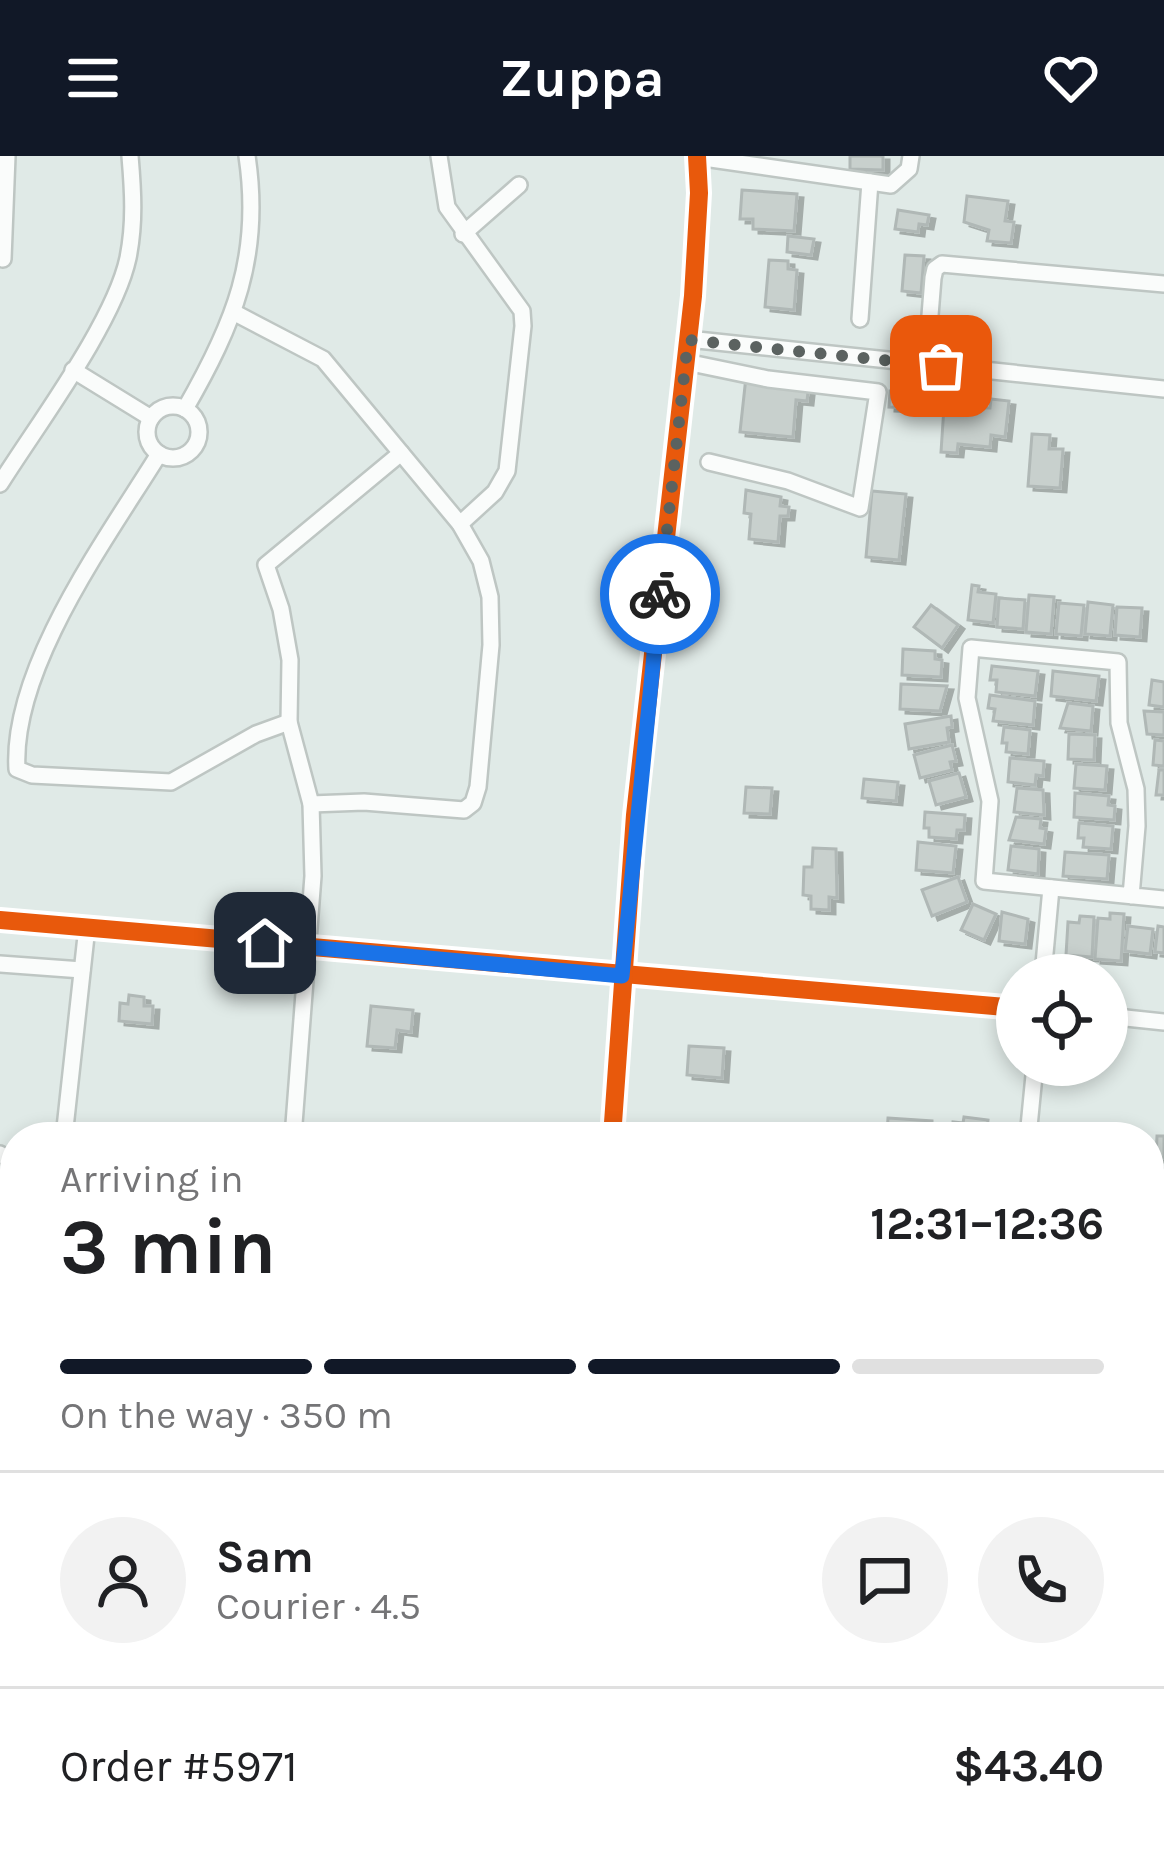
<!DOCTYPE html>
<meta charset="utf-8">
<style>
body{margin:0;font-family:Karla,sans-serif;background:#f2f2f2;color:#202124;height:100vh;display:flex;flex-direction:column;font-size:45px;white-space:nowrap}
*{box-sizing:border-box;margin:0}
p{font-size:39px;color:#757577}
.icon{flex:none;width:66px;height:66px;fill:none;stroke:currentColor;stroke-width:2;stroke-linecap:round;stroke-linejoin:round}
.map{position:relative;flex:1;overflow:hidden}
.side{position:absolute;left:0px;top:966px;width:1164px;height:744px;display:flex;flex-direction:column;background:#fff;border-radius:48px 48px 0 0;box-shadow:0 6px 18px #0003}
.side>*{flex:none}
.controls{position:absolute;left:996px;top:798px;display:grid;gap:24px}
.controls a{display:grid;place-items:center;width:132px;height:132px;border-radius:50%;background:#fff;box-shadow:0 6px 18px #0003;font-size:60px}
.pin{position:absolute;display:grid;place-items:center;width:102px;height:102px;color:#fff;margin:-51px;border-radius:24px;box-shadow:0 6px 18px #0006}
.courier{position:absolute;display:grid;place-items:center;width:120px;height:120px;margin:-60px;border:9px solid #1a73e8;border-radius:50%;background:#fff;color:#222;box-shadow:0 3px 15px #0007}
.summary em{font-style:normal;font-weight:700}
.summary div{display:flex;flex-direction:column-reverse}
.summary{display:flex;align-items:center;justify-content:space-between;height:204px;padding:0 60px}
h1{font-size:78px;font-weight:700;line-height:90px}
.bar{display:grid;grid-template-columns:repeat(4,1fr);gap:18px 12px;align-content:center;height:144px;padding:0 60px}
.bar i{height:15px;border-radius:9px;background:#e0e0e0}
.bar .active{background:#111827}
.bar p{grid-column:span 4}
.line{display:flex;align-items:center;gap:30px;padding:0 60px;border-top:3px solid #e0e0e0}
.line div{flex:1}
.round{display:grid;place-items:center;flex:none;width:126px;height:126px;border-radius:63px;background:#f2f2f2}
header{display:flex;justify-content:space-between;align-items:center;height:156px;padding:0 60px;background:#111827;color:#fff;font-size:54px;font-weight:700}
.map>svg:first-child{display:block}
</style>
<header><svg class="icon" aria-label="menu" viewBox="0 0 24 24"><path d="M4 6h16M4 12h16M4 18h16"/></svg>Zuppa<svg class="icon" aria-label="heart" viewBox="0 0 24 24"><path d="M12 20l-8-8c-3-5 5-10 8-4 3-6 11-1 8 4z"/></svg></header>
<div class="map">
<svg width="1164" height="1710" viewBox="0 0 1164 1710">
<defs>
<filter id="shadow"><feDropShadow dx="6" dy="4" stdDeviation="0" flood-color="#0004"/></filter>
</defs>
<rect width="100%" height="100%" fill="#e0eae7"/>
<g fill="#c8d0cd" stroke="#b0b8b6" stroke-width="3" filter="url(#shadow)">
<path d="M850 0H883V14L850 13Z"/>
<path d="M742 34 797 38 794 75 753 73V63H740Z"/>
<path d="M967 40 1008 45 1005 65 1014 66 1011 87 987 85 989 74 964 66Z"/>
<path d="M898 54 929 59 927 69 919 68 918 76 895 73Z"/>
<path d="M788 80 814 83 811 99 787 96Z"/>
<path d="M905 99 924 100 921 137 902 135Z"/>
<path d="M769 104 788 105V113L797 114 794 154 765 151Z"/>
<path d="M746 221 809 227 807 245 796 244 793 281 740 276Z"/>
<path d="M890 235 916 237 915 252 889 251Z"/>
<path d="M991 243 1009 245 1005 281 991 279 990 291 958 288 957 297 941 296 944 251 990 252Z"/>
<path d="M1032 278 1050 279 1049 293H1063L1060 332 1028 330Z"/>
<path d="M746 334 781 341 780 350 789 351 788 360H780L778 386 749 383 751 358 744 357Z"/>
<path d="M872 335 906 338 899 404 866 401Z"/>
<path d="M972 429 979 430 978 436 996 438 993 467 968 464Z"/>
<path d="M1029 439 1054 441 1051 478 1026 476Z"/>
<path d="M999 442 1025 444 1023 473 997 471Z"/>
<path d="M1088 446 1113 449 1110 480 1085 478Z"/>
<path d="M1059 447 1084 449 1081 480 1056 478Z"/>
<path d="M931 449 958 469 942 492 914 471Z"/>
<path d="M1117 451 1142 452 1140 481 1115 479Z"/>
<path d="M903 493 935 495V503L942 504 941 521 902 519Z"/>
<path d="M992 510 1038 515 1035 540 996 536 997 524H990Z"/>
<path d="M1053 515 1099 520 1096 545 1051 540Z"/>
<path d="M1152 524 1164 526V551L1149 549Z"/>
<path d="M901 528 947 530 940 555 900 553Z"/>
<path d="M990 539 1035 545 1033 569 993 565 995 553 988 552Z"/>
<path d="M1068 547 1093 550 1091 575 1060 572Z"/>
<path d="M1144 555 1164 556V579L1147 578Z"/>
<path d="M951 560 952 571 947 572 949 586 909 593 905 568Z"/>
<path d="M1004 571 1030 574 1028 598 1006 596 1007 587H1002Z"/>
<path d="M1069 578 1095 579 1094 604 1068 603Z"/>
<path d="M1155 584 1164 585V610L1153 609Z"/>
<path d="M952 589 956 605 950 606 952 614 920 622 914 599Z"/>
<path d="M1010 602 1044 605 1043 620 1036 619 1035 629 1008 626Z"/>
<path d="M1076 608 1107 610 1105 634 1074 632Z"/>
<path d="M1159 614H1164V639H1156Z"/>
<path d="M959 617 966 641 936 649 929 625Z"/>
<path d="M864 623 898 626 896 645 862 642Z"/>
<path d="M746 631 772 632 770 658 744 657Z"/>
<path d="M1017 632 1043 634 1044 659 1014 656Z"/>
<path d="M1075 637 1109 640 1108 649 1115 650 1114 664 1074 661Z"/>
<path d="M925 656 965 659 964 674H957L956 683 929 681V672H924Z"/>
<path d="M1016 661 1041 663 1040 672 1046 673 1044 688 1009 684Z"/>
<path d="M1079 667 1113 670 1111 693 1083 691 1084 682H1078Z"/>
<path d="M918 686 956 690 953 717 916 714Z"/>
<path d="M1011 690 1039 693 1038 718 1008 714Z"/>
<path d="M813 692 836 693 837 742 829 741V754L811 753V740L803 739 804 711H812Z"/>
<path d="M1065 696 1109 699 1107 723 1063 720Z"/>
<path d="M958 721 967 746 932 760 922 734Z"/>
<path d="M973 748 996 758 984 784 961 774Z"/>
<path d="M1002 756 1028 763 1025 788 999 785Z"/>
<path d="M1110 757 1124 758 1121 805 1095 803 1098 762 1110 763Z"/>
<path d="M1080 760 1094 761 1092 801 1066 799 1068 766 1079 767Z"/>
<path d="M1128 770 1153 773 1150 798 1125 795Z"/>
<path d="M1158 770 1164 771V797L1155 796Z"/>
<path d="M129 839 144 841V850H153L152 868 119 865 120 847 128 848Z"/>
<path d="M371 850 413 854 411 876 397 874 395 892 367 890Z"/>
<path d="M689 890 724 892 722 922 687 919Z"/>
<path d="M964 961 988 964 986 981H952L953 966 963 967Z"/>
<path d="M888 962 932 965V980L887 978Z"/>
<path d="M463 971 481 973 480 981H462Z"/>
<path d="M1072 973 1109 975 1108 981H1071Z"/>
<path d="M1157 980H1164V1002H1156Z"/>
<path d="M1149 1012 1164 1013V1028L1149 1027Z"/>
<path d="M1154 1032H1164V1055L1152 1054Z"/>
<path d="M1149 1100 1164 1101V1116L1149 1115Z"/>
<path d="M1149 1127 1164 1128V1143L1149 1142Z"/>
<path d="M1149 1152 1164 1153V1169L1149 1168Z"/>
<path d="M1149 1183 1164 1184V1206L1149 1205Z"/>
<path d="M1149 1210 1164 1211V1231L1149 1230Z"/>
<path d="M0 1218H11L7 1266 0 1265Z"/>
<path d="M1149 1235 1164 1236V1259L1149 1257Z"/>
<path d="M1149 1436 1159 1437 1158 1453 1149 1452Z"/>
<path d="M32 1695H64L63 1710H31Z"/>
<path d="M972 1695H1011V1701L971 1699Z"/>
<path d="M1039 1695H1074V1706L1038 1704Z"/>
<path d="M1095 1695H1135L1134 1710 1093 1708Z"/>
</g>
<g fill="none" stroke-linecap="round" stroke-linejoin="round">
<defs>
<g id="minor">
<path d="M439 0 447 51 522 155 523 170 507 315 495 336 460 368"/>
<path d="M697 1 891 29 909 13 911 0"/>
<path d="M463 78 519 29"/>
<path d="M3 103 7 0"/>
<path d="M235 157 323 203 460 368 481 405 490 441 491 489 478 631 473 647 464 654 364 646 311 648"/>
<path d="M860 163 870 26"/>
<path d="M688 183 1164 233"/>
<path d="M686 206 768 223 878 236 860 352 788 325 709 306"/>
<path d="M926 209 933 122 935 113 942 108 1164 128"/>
<path d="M73 214 151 262"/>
<circle cx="173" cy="276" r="26"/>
<path d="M185 253C234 168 262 100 247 0"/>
<path d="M159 298C107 382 11 512 17 613L32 619 171 626 256 578 289 566"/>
<path d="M0 328C37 269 114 167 128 102 135 67 133 35 130 0"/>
<path d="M1131 740 1137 670 1136 633 1119 567 1118 506 971 492 967 542 990 645 984 725 1164 743"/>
<path d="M0 764 1017 852"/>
<path d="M0 808 82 814"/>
<path d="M1043 819 1051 732"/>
<path d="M1107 860 1164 866"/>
<path d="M64 981 87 771"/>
<path d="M293 981 313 720 311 648 289 566 290 504 281 453 266 409 401 297"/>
<path d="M612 981 635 659 693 140 699 37 697 0"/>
<path d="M1028 981 1035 909"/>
<path d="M0 998 15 1006"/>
<path d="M0 1063 15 1066"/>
<path d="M1149 1073 1164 1075"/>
<path d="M1149 1282 1164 1283"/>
<path d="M1149 1409 1164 1410"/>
<path d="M1149 1618 1164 1619"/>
<path d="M709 1698 829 1710"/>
<path d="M230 1710 231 1695"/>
<path d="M578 1710 579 1695"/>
</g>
</defs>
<use href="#minor" stroke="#bec6c3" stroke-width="20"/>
<use href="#minor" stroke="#fafcfb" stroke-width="15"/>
<defs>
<g id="cycleway">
<path d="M0 764 1017 852"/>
<path d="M612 981 635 659 693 140 699 37 697 0"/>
</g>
</defs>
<use href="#cycleway" stroke="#fff" stroke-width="26"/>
<use href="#cycleway" stroke="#e8590c" stroke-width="18"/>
</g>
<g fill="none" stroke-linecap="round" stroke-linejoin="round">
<path stroke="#5b6260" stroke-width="12" stroke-dasharray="0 21.6" d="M660 438 688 184 941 210"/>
<path stroke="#1a73e8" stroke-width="15" d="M265 787 622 820 660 438"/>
</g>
</svg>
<div class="controls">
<a><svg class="icon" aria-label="locate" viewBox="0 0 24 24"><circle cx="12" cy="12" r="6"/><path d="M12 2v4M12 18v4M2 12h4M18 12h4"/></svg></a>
</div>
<div class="pin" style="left:941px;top:210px;background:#ea580c"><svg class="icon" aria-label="bag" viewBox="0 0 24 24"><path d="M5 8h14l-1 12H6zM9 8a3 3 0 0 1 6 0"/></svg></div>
<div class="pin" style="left:265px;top:787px;background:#1f2937"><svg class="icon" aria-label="home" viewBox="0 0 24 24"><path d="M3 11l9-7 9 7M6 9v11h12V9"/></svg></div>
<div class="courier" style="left:660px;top:438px"><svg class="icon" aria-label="bike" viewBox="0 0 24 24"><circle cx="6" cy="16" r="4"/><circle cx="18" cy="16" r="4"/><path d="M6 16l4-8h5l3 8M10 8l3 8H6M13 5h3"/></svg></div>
<section class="side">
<div class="summary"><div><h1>3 min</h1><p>Arriving in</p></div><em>12:31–12:36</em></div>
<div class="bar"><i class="active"></i><i class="active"></i><i class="active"></i><i></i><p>On the way · 350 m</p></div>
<div class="line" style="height:216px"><a class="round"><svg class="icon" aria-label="person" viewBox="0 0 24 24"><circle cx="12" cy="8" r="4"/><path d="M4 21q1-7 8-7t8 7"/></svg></a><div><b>Sam</b><p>Courier · 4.5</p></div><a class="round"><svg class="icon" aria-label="chat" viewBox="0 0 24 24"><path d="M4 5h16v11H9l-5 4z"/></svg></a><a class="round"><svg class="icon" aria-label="phone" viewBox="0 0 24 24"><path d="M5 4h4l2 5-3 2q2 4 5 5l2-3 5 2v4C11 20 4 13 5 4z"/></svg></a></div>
<div class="line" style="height:156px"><div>Order #5971</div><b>$43.40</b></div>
</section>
</div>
